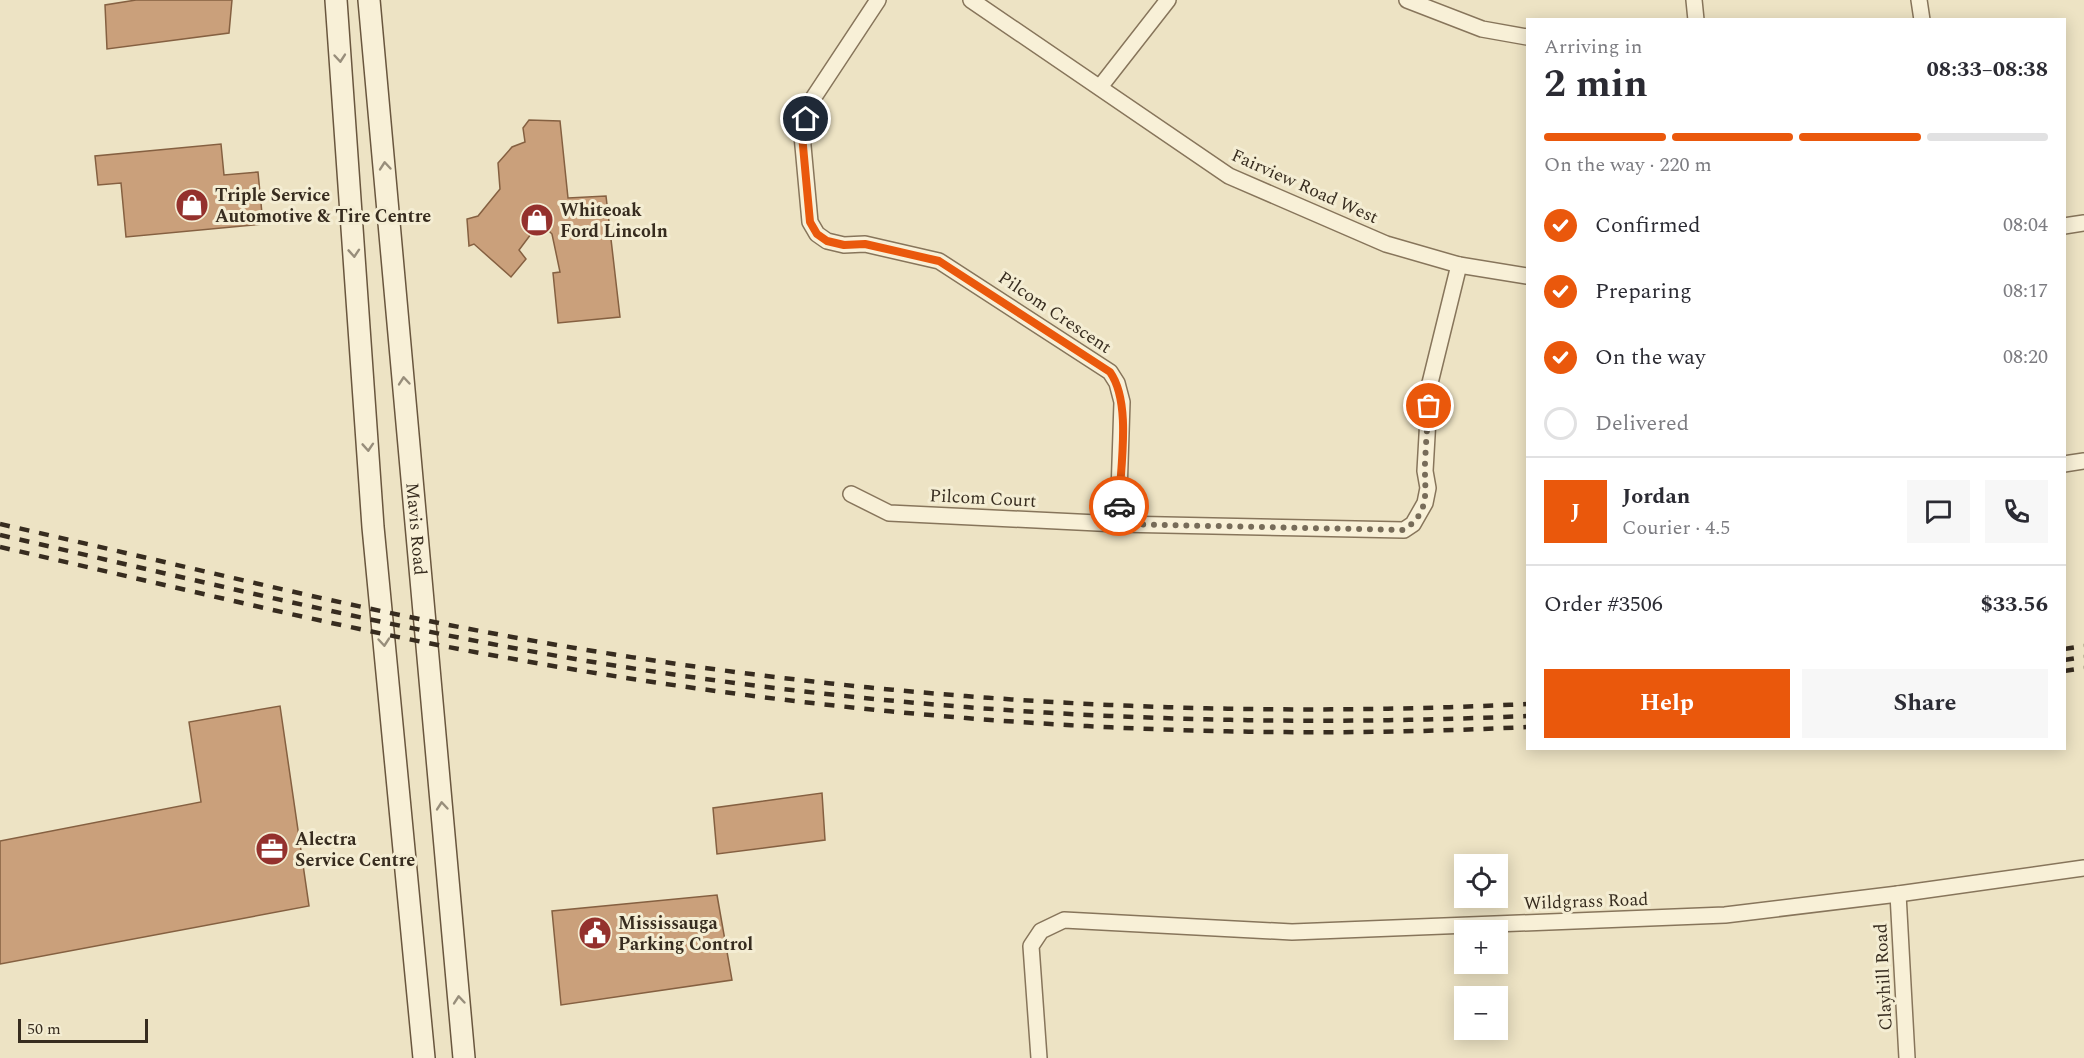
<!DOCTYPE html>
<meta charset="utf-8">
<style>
body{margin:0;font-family:Spectral,serif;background:#f7f7f7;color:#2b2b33;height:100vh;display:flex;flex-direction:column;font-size:22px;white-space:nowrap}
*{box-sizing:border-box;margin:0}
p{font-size:20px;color:#7c7c81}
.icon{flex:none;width:33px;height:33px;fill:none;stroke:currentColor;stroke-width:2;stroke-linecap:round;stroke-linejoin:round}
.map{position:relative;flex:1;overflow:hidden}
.sheet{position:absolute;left:1526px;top:18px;width:540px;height:732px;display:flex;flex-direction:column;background:#fff;border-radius:0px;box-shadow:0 3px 15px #0003}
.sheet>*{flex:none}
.buttons{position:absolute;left:1454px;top:854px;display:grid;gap:12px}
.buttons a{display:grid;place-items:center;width:54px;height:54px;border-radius:0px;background:#fff;box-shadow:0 3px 15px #0003;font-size:30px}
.scale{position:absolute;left:18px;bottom:15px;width:130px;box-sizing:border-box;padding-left:6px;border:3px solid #372c1f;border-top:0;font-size:16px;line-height:21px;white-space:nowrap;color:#372c1f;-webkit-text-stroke:4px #f4edd3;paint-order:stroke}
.pin{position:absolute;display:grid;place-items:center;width:51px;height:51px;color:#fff;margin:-26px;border:3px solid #fff;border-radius:50%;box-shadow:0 2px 6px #0007}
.courier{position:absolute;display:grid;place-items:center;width:60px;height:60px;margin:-30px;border:4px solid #ea580c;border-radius:50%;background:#fff;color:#222;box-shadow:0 2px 8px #0007}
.overview em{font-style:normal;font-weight:700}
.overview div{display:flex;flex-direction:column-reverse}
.overview{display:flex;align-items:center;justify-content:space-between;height:102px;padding:0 18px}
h1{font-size:39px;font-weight:700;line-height:45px}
.bar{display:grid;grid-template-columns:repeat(4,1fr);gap:9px 6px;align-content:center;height:72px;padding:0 18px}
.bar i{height:8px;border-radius:4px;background:#e1e1e2}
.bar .current{background:#ea580c}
.bar p{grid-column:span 4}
.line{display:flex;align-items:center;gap:15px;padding:0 18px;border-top:2px solid #e1e1e2}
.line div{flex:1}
.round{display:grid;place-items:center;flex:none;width:63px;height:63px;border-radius:0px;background:#f7f7f7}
ol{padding:0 18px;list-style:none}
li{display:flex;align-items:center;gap:18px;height:66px}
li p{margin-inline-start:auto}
li .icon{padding:6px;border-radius:50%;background:#ea580c;color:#fff;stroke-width:4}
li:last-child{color:#7c7c81}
li i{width:33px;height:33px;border:3px solid #e1e1e2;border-radius:50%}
.primary-button{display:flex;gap:12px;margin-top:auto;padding:12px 18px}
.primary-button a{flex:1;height:69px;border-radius:0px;background:#ea580c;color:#fff;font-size:24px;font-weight:700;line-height:69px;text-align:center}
.primary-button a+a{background:#f7f7f7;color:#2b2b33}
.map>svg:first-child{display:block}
</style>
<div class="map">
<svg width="2084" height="1058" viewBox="0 0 2084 1058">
<rect width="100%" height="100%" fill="#ede3c4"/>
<g fill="#caa07b" stroke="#856041" stroke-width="1.5">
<path d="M136 0H232L229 33 107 49 105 5Z"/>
<path d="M529 120 560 121 568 198 606 196 620 317 558 323 553 273 560 272 552 234 540 222 519 250 526 259 511 277 474 244 469 246 467 219 478 216 500 189 498 163 512 147 525 142 523 128Z"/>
<path d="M221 144 224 175 258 172 263 224 126 237 121 183 98 185 95 156Z"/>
<path d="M280 706 309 906 0 964V841L201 802 189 722Z"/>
<path d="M822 793 825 840 717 854 713 808Z"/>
<path d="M717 895 732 980 561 1005 552 911Z"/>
</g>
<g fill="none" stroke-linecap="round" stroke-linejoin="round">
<defs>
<g id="minor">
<path d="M878 0 808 106 802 135 810 222 817 234 827 241 844 245 865 244 939 261 1110 372 1117 383 1122 402 1118 524"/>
<path d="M971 0 1229 176 1386 244 1459 265 1527 276"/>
<path d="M1407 0 1482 29 1527 37"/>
<path d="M1694 0 1696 20"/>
<path d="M1919 0 1922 20"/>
<path d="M1100 87 1168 0"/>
<path d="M2064 226 2084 223"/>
<path d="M2064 464 2084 461"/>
<path d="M851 494 889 513 1118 524 1404 530 1413 524 1425 503 1428 488 1425 471 1430 383 1459 265"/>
<path d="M1898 894 1907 1058"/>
<path d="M1039 1058 1031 946 1041 931 1064 920 1292 932 1725 915 1898 894 2084 868"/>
</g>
<g id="secondary">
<path d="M336 0 373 527 424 1058"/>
<path id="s1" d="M369 0 464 1058"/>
</g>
</defs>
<use href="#minor" stroke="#87755b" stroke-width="18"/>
<use href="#secondary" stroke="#69563e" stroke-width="24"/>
<use href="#minor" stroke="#f8f0d7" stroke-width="15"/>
<use href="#secondary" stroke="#f8f0d7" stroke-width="21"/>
<g stroke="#372c1f" stroke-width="4.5" stroke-dasharray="10 10" stroke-linecap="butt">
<path d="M0 524C169 562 337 605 507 636 843 698 1186 721 1527 704"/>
<path d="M0 535C199 581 398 630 599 663 906 713 1217 730 1527 716"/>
<path d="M0 547C169 585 337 628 508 658 844 719 1186 744 1527 727"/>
<path d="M2064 649 2084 646"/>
<path d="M2064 660 2084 657"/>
<path d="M2064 671 2084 668"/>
</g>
</g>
<defs><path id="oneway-chevron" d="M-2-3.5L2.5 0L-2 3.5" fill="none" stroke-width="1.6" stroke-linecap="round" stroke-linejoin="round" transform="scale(1.5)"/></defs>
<g stroke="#988e7b">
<use href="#oneway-chevron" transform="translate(340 58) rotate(85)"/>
<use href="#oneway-chevron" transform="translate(385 166) rotate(-95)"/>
<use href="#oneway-chevron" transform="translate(354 253) rotate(86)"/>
<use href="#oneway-chevron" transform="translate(404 381) rotate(-95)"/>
<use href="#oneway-chevron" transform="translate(368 447) rotate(86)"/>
<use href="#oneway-chevron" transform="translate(384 642) rotate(85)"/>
<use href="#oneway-chevron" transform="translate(442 806) rotate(-95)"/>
<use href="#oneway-chevron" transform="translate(459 1000) rotate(-95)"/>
</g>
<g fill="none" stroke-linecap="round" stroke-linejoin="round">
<path stroke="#776c59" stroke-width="6" stroke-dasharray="0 10.8" d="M1119 506 1118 524 1404 530C1432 511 1424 490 1425 463 1426 444 1427 425 1429 406"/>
<path stroke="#ea580c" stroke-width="8" d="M806 119 802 135 810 222 817 234 827 241 844 245 865 244 939 261 1110 372C1132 403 1120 468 1119 506"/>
</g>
<defs>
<symbol id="shop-disc" viewBox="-11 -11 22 22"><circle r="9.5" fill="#94312d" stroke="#f4edd3"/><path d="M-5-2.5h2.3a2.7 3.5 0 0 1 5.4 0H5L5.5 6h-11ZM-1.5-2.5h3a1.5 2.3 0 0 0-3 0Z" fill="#fff"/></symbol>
<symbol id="office-disc" viewBox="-11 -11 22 22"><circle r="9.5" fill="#94312d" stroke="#f4edd3"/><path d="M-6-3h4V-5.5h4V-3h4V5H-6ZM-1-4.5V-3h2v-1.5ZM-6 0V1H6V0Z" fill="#fff"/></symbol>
<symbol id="civic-disc" viewBox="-11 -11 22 22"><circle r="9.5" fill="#94312d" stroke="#f4edd3"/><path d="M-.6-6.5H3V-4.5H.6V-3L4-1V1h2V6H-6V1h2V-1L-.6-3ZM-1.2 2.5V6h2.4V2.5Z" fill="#fff"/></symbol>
</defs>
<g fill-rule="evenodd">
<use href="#shop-disc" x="173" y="186" width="38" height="38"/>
<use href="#shop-disc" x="518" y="201" width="38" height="38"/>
<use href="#office-disc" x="253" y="830" width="38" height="38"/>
<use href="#civic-disc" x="576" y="914" width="38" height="38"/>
</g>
<g text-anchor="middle" stroke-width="6" stroke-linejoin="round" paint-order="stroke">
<g font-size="18" fill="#372c1f" stroke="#f4edd3">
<text transform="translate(1305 186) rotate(24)" y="6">Fairview Road West</text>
<text transform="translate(1055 312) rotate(34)" y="6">Pilcom Crescent</text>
<text transform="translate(983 498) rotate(3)" y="6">Pilcom Court</text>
<text dy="6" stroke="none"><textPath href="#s1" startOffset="531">Mavis Road</textPath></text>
<text transform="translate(1586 901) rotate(-2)" y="6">Wildgrass Road</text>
<text transform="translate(1883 977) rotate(-93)" y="6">Clayhill Road</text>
</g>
<g font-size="18" font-weight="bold" fill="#372c1f" stroke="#f4edd3" text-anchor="start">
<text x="215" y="201">Triple Service<tspan x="215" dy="21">Automotive &amp; Tire Centre</tspan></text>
<text x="560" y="216">Whiteoak<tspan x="560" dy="21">Ford Lincoln</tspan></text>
<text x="295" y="845">Alectra<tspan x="295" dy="21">Service Centre</tspan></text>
<text x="618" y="929">Mississauga<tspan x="618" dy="21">Parking Control</tspan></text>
</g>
</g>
</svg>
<div class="buttons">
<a><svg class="icon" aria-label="locate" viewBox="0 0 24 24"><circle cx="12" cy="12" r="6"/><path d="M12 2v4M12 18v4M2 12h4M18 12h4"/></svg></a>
<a>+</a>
<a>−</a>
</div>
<div class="scale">50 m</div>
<div class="pin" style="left:1429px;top:406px;background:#ea580c"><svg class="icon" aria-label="bag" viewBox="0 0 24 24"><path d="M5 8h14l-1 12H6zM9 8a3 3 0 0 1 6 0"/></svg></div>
<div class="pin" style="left:806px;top:119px;background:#1f2937"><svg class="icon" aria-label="home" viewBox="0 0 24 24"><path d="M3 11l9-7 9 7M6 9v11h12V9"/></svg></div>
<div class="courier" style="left:1119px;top:506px"><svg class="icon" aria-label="car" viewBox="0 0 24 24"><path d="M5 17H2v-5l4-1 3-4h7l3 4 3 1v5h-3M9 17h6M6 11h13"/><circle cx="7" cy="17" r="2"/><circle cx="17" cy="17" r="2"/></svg></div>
<section class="sheet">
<div class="overview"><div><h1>2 min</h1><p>Arriving in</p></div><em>08:33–08:38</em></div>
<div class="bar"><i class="current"></i><i class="current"></i><i class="current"></i><i></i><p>On the way · 220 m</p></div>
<ol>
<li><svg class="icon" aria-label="check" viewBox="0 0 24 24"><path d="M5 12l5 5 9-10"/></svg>Confirmed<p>08:04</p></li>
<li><svg class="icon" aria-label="check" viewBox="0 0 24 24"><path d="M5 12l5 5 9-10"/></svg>Preparing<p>08:17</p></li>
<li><svg class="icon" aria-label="check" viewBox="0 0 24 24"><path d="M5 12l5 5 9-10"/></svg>On the way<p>08:20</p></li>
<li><i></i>Delivered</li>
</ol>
<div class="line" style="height:108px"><b class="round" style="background:#ea580c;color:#fff">J</b><div><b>Jordan</b><p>Courier · 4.5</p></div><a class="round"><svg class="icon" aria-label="chat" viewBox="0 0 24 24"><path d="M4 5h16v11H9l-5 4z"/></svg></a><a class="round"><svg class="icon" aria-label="phone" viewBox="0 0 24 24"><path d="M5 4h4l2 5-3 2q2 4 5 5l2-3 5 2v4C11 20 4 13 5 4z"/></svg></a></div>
<div class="line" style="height:78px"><div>Order #3506</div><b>$33.56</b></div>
<div class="primary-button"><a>Help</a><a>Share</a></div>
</section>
</div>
